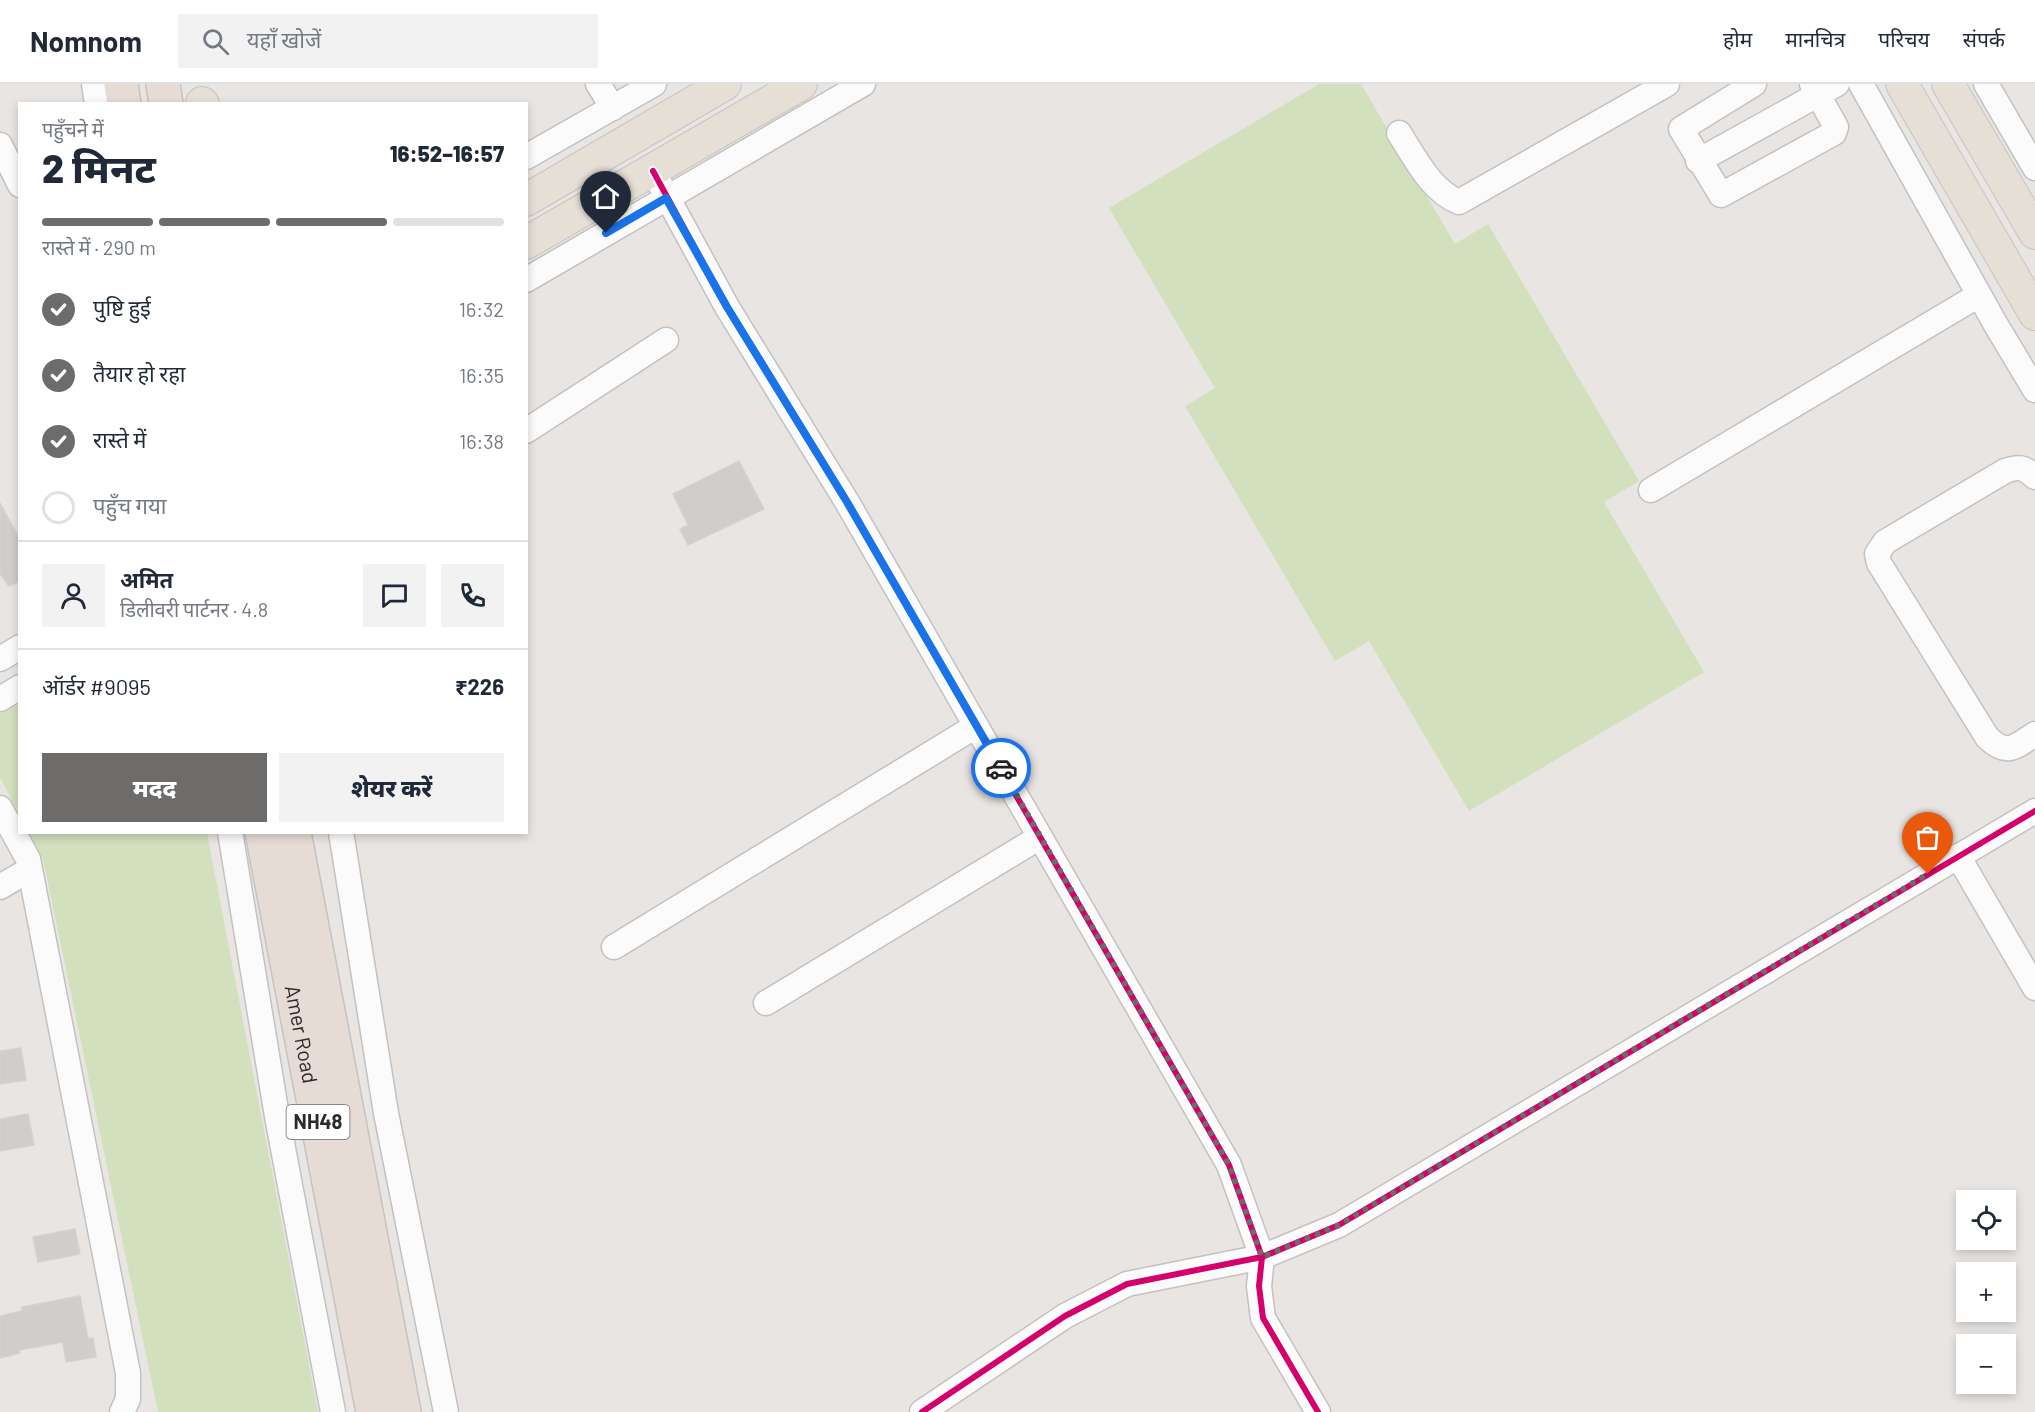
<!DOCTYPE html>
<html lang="hi">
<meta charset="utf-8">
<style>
body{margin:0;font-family:Barlow,"Noto Sans Devanagari",sans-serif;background:#f2f2f3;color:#1f2937;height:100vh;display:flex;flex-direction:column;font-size:22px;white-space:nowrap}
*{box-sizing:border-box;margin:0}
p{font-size:20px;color:#747a83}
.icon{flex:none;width:33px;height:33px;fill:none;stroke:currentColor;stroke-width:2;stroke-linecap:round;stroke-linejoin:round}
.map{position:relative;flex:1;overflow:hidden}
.details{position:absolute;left:18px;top:18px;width:510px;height:732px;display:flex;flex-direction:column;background:#fff;border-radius:0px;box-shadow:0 3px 9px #0003}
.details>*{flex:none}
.buttons{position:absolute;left:1956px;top:1106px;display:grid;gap:12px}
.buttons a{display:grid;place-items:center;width:60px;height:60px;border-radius:0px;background:#fff;box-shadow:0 3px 9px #0003;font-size:30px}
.pin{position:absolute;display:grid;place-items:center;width:51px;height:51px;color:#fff;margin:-62px -26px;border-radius:50% 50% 50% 0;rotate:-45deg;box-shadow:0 0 6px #0007}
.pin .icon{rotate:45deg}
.courier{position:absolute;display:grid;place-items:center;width:60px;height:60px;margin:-30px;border:4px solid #1a73e8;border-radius:50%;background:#fff;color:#222;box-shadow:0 2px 8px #0007}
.summary em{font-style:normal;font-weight:800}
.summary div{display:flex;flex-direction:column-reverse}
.summary{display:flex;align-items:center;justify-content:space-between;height:102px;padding:0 24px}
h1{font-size:39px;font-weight:800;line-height:45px}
.bar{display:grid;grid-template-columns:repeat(4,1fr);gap:9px 6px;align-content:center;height:72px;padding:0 24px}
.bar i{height:8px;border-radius:4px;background:#e0e1e3}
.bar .active{background:#6e6c6b}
.bar p{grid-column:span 4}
.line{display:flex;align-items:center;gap:15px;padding:0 24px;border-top:2px solid #e0e1e3}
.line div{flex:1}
.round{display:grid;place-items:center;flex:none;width:63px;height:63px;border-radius:0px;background:#f2f2f3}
ol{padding:0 24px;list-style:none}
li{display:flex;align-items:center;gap:18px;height:66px}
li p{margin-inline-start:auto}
li .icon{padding:6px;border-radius:50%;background:#6e6c6b;color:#fff;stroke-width:4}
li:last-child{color:#747a83}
li i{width:33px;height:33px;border:3px solid #e0e1e3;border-radius:50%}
.action{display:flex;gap:12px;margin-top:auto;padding:12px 24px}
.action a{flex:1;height:69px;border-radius:0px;background:#6e6c6b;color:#fff;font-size:24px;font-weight:800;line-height:69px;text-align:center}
.action a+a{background:#f2f2f3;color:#1f2937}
header{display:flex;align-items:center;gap:36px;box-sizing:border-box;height:84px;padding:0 30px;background:#fff;border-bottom:2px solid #e0e1e3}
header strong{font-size:28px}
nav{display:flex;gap:33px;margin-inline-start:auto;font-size:21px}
.search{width:420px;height:54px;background:#f2f2f3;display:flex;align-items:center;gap:15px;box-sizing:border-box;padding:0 21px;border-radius:0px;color:#747a83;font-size:22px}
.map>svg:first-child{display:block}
</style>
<header>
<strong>Nomnom</strong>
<div class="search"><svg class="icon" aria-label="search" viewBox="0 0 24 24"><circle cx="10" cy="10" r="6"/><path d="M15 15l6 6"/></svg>यहाँ खोजें</div>
<nav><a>होम</a><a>मानचित्र</a><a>परिचय</a><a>संपर्क</a></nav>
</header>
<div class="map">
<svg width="2035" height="1328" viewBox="0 0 2035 1328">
<rect width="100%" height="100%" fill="#e9e5e2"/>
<g fill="#d2e0be">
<path d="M1319 0H1361L1455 160 1488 140 1639 397 1604 418 1704 588 1469 727 1369 557 1335 577 1185 322 1215 304 1109 124Z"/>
<path d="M19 617V730L0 693V629Z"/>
<path d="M29 749H207L318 1328H158L43 775Z"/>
</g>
<g fill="#d0cdcb" stroke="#d4d1ce" stroke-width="1.5">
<path d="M739 377 764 425 688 461 680 445 688 441 673 410Z"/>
<path d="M0 419 20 456V497L9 502 0 490Z"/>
<path d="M21 964 26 996 0 1000V967Z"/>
<path d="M28 1030 34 1061 0 1067V1035Z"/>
<path d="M75 1145 80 1170 38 1178 33 1153Z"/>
<path d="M80 1212 88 1255 93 1254 96 1273 66 1278 63 1258 19 1266 20 1269 0 1274V1232L22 1227V1223Z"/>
</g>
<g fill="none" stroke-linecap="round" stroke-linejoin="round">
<defs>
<g id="minor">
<path d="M94 0 97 20"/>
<path d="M598 0 613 24"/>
<path d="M1754 0 1681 45 1721 111 1834 49 1836 43 1812 0"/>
<path d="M1861 0 1996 241 2035 306"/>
<path d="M1986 0 2035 84"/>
<path d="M1399 49C1415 74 1431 107 1459 118L1667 0"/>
<path d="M0 61 20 101"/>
<path d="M526 73 654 0"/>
<path d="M1698 77 1837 0"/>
<path d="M653 87 727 223 847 418 1229 1081 1262 1173 1259 1202 1263 1234 1318 1328"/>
<path d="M526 196 863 0"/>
<path d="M526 347 666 256"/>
<path d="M2035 393C2024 383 2019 382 2005 387L1885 458 1877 470 1879 479 1987 653C2007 673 2015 663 2035 650"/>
<path d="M1651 406 1979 211"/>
<path d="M0 575 20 563"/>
<path d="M0 615 20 603"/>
<path d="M0 724 28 775 128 1289V1315L122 1328"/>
<path d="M230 748 278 1038 333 1328"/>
<path d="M341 748 386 1029 446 1328"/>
<path d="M1958 772 2035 904"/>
<path d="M0 803 29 786"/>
<path d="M614 863 976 642"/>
<path d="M766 919 1040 753"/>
<path d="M922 1328 1065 1232 1127 1200 1262 1173 1339 1141 2035 727"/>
</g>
<g id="major">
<path d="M1902 0 2035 230"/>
<path d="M1948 0 2035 149"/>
<path d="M202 19 203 20"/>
<path d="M526 116 725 0"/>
<path d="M526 159 801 0"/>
</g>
<g id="highway">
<path d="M121 0 124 20"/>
<path d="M163 0 166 20"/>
<path id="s1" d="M262 748 373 1328"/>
<path d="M294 748 404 1328"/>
</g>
</defs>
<use href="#minor" stroke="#c3c2c2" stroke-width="27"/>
<use href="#major" stroke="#c5c3c2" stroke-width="34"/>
<use href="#highway" stroke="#c5c3c2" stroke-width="36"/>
<use href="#minor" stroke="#fcfbfb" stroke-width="24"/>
<use href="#major" stroke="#e6dfd6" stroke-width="32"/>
<use href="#highway" stroke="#e7dbd6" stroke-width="33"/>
<defs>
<g id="cycleway">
<path d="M653 87 727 223 847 418 1229 1081 1262 1173 1259 1202 1263 1234 1318 1328"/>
<path d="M922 1328 1065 1232 1127 1200 1262 1173 1339 1141 2035 727"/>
</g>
</defs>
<use href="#cycleway" stroke="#fff" stroke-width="10"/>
<use href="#cycleway" stroke="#d6006c" stroke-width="6"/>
</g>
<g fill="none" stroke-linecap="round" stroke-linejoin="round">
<path stroke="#6e6c6b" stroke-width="6" stroke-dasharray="0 10.8" d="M1001 684 1229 1081 1262 1173 1339 1141 1928 790"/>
<path stroke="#1a73e8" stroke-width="8" d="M606 149 666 114 727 223 847 418 1001 684"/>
</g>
<g text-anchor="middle" stroke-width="6" stroke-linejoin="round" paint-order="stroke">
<rect fill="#fff" stroke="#6b6b6b" stroke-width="1.5" x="286.5" y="1021" width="63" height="34" rx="4.5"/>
<g font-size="20" font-weight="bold" fill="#2b2b2b">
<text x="318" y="1045">NH48</text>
</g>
<g font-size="21" fill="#2b2b2b" stroke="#fff">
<text dy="7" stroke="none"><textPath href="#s1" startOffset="206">Amer Road</textPath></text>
</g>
</g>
</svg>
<div class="buttons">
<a><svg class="icon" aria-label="locate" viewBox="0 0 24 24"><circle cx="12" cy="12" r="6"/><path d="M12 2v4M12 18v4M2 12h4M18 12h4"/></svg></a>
<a>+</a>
<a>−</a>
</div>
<div class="pin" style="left:1928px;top:790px;background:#ea580c"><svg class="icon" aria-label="bag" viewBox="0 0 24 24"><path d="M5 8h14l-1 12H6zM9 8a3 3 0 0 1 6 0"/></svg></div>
<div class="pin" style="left:606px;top:149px;background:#1f2937"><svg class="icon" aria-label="home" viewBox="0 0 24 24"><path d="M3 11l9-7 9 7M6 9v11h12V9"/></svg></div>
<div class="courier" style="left:1001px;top:684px"><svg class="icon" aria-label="car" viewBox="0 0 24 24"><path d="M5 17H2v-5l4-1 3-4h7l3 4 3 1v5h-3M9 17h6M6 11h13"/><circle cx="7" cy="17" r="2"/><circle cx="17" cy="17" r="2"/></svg></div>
<section class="details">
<div class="summary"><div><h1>2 मिनट</h1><p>पहुँचने में</p></div><em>16:52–16:57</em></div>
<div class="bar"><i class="active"></i><i class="active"></i><i class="active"></i><i></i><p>रास्ते में · 290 m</p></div>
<ol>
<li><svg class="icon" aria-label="check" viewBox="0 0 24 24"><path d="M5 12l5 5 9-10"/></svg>पुष्टि हुई<p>16:32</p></li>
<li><svg class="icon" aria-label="check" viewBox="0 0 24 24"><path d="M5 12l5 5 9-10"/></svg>तैयार हो रहा<p>16:35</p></li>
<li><svg class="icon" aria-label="check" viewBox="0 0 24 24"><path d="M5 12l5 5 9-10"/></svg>रास्ते में<p>16:38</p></li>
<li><i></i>पहुँच गया</li>
</ol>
<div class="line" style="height:108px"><a class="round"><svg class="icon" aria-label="person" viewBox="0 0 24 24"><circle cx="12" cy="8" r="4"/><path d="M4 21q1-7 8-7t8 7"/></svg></a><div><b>अमित</b><p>डिलीवरी पार्टनर · 4.8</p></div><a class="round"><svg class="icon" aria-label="chat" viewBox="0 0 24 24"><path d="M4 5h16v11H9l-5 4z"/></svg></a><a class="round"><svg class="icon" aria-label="phone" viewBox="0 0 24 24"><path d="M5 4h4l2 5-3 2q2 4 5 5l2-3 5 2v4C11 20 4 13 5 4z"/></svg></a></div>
<div class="line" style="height:78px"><div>ऑर्डर #9095</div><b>₹226</b></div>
<div class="action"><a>मदद</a><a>शेयर करें</a></div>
</section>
</div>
